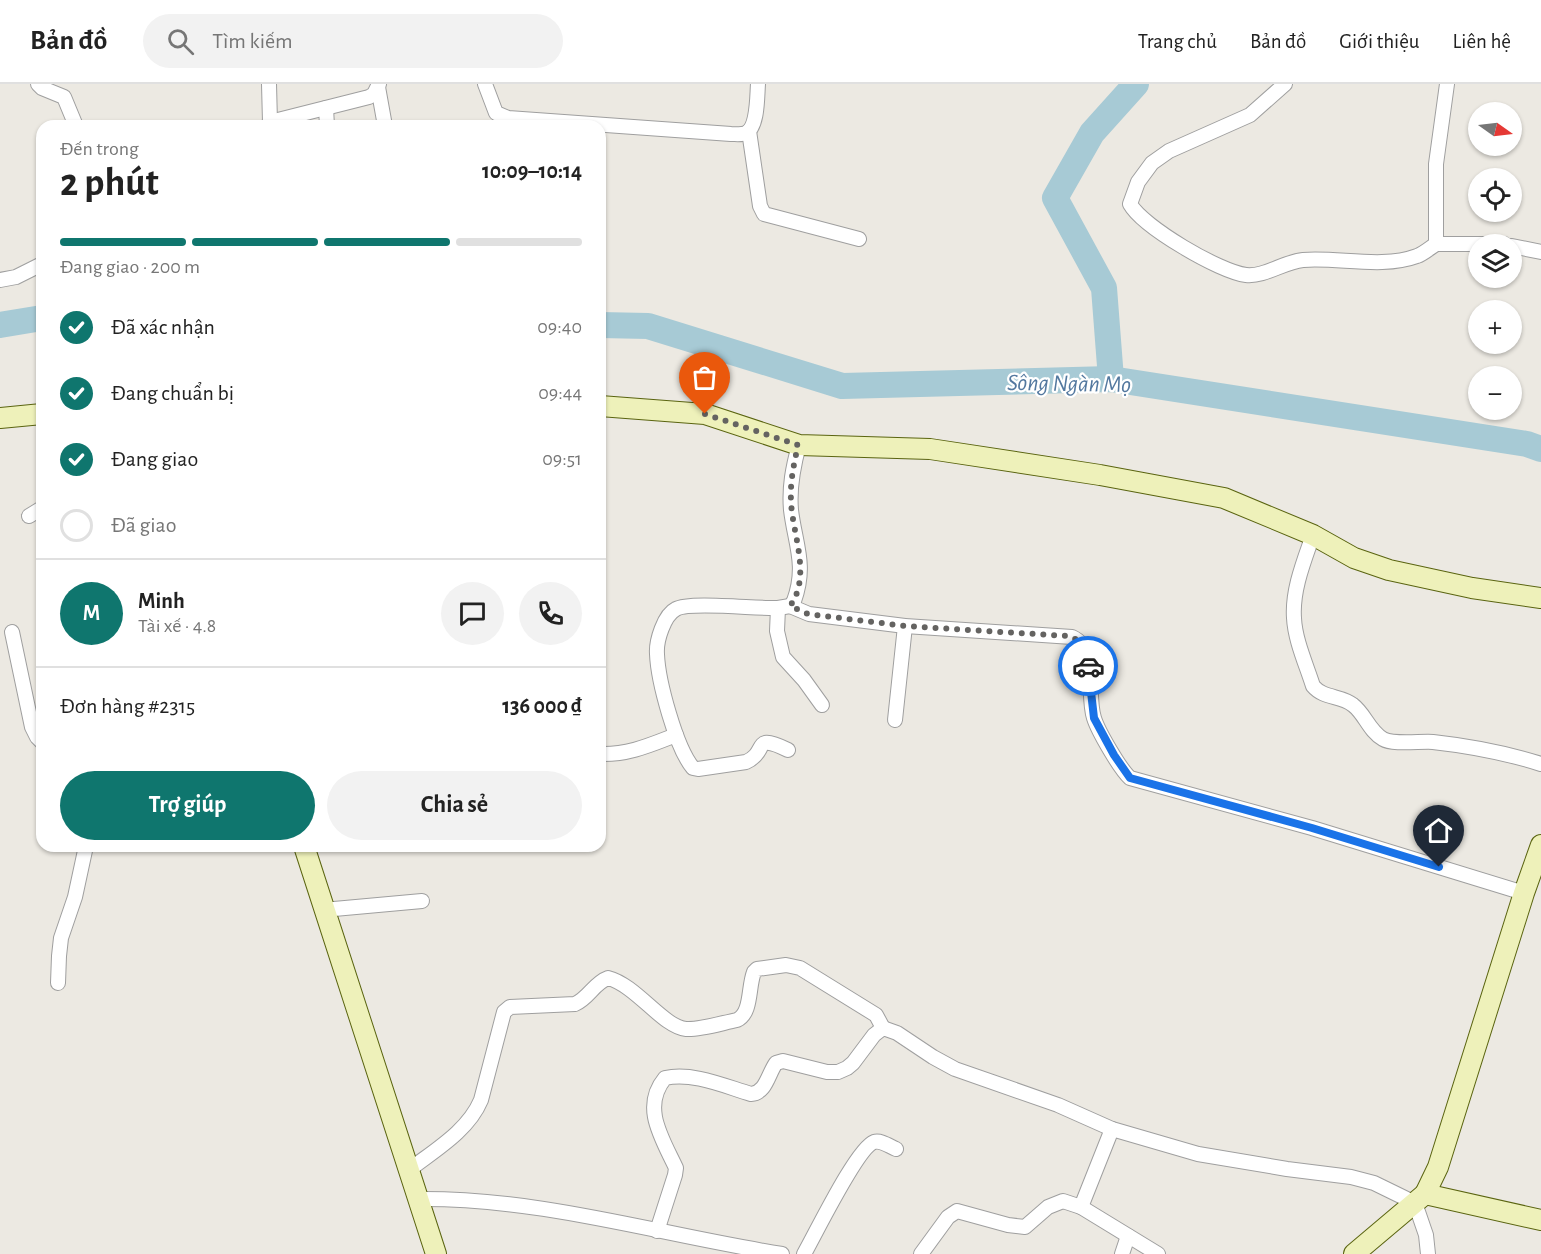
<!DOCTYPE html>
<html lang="vi">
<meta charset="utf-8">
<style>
body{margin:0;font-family:"Alegreya Sans",sans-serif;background:#f2f2f2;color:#222;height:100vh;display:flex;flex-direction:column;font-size:22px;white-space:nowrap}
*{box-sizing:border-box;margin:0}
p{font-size:20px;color:#767676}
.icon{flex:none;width:33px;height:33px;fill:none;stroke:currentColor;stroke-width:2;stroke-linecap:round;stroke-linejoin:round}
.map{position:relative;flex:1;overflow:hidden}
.drawer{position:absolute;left:36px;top:36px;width:570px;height:732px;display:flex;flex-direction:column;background:#fff;border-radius:18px;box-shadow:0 2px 4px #0004}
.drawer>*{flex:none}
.needle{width:39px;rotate:104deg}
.controls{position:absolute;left:1468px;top:18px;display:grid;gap:12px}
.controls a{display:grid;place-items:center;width:54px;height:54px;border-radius:50%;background:#fff;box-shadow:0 2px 4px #0004;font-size:30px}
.pin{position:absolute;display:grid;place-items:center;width:51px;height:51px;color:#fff;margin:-62px -26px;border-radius:50% 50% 50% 0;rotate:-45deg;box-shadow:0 0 6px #0007}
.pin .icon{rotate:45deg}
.courier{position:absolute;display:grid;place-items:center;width:60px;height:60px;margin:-30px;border:4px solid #1a73e8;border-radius:50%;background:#fff;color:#222;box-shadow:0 2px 8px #0007}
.summary em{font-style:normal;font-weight:700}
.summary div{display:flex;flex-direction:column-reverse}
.summary{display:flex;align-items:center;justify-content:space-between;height:102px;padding:0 24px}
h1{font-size:39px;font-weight:700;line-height:45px}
.bar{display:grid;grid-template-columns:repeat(4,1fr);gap:9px 6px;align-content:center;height:72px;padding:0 24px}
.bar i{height:8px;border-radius:4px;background:#e0e0e0}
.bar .current{background:#0f766e}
.bar p{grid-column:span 4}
.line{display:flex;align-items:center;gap:15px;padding:0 24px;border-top:2px solid #e0e0e0}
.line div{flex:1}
.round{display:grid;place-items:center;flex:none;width:63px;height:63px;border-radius:32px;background:#f2f2f2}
ol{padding:0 24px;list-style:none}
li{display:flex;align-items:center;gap:18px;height:66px}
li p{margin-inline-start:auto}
li .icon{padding:6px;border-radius:50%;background:#0f766e;color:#fff;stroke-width:4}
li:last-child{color:#767676}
li i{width:33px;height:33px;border:3px solid #e0e0e0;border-radius:50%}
.primary-button{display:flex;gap:12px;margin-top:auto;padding:12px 24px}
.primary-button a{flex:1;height:69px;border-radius:36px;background:#0f766e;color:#fff;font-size:24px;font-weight:700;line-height:69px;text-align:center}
.primary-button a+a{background:#f2f2f2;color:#222}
header{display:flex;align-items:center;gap:36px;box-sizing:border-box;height:84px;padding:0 30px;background:#fff;border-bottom:2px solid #e0e0e0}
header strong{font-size:28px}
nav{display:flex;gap:33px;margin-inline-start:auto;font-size:21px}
.search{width:420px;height:54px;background:#f2f2f2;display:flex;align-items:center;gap:15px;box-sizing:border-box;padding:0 21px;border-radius:33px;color:#767676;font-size:22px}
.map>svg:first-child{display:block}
</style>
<header>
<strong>Bản đồ</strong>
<div class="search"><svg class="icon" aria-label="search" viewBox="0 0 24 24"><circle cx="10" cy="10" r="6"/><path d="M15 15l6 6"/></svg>Tìm kiếm</div>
<nav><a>Trang chủ</a><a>Bản đồ</a><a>Giới thiệu</a><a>Liên hệ</a></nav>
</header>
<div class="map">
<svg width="1541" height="1170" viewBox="0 0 1541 1170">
<rect width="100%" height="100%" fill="#ece9e2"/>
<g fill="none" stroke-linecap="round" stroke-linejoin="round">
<g stroke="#a7cad5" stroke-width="26">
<path d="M0 241 42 234"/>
<path d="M600 241 648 242 842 302 1111 295 1527 360 1541 365"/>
<path d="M1111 295 1104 204 1055 114 1092 49 1136 0"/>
</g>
<defs>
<g id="street">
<path d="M38 0 42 4 64 13 76 42"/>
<path d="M269 0 270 38"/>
<path d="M485 0 496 29 508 34 731 50C736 50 742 51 746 49 758 43 757 12 758 0"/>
<path d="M1285 0 1250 31 1169 67 1152 79 1138 98 1130 120C1143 143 1220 188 1246 191 1265 193 1283 178 1303 176 1339 173 1382 185 1417 172 1423 170 1430 164 1436 160"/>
<path d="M1447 0 1436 80V160H1504"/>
<path d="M378 3 385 42"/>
<path d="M326 24 327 42"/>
<path d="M267 42 270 38 369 13 374 10 379 0"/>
<path d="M749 47 760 122 764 130 859 155"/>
<path d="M1512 162 1541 168"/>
<path d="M0 196 16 193 42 180"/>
<path d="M29 432 42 424"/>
<path d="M1313 451C1304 477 1292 506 1294 534 1295 556 1306 580 1313 602 1324 615 1341 611 1353 621 1365 630 1369 647 1383 655 1393 661 1421 657 1433 658 1469 662 1506 669 1541 680"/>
<path d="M790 522 809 530 905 542 1072 553C1099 565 1086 610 1094 634 1098 647 1120 685 1130 694L1312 744 1524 809"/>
<path d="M778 524 777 547 783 573 804 596 822 621"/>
<path d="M12 548 32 643 37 653 42 658"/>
<path d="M895 636 905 542"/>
<path d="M788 666C751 648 769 668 746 678L698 685 693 684C676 664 658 597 657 570 656 557 664 531 676 525 690 517 757 525 778 524L790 522 794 517C807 481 795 460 791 426 789 403 793 383 799 361"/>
<path d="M600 670C628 671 650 661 676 651"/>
<path d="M323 826 422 817"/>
<path d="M58 899 59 872 61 854 75 813 86 762"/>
<path d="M409 1086C435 1066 468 1047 481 1016L504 928 510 923 575 920C589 914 594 899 608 894 636 901 663 943 686 945 700 946 722 939 737 936 752 929 748 903 754 888L757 885 786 881 800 884 876 931 883 944"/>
<path d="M419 1115C543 1114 661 1151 782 1170"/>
<path d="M1081 1123 1112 1045"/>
<path d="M657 1147 675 1091 676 1084C662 1054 641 1023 665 994 693 988 724 1002 751 1010 766 1009 768 990 776 979L783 977 827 988H838L847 984 853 979 874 951 883 944 897 949 933 973 955 985 1058 1021 1112 1045 1198 1070 1287 1085 1351 1093 1374 1099 1415 1119 1426 1151 1428 1170"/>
<path d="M804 1170C815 1151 857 1064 874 1058 881 1056 889 1062 896 1065"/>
<path d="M921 1170 948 1133 957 1127 1008 1141 1025 1143 1048 1123 1063 1117 1081 1123 1158 1170"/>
<path d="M1122 1170 1128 1152"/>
</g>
<g id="secondary">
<path d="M600 322 705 330 799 361 930 365 1100 391 1224 414 1313 451 1354 474 1389 486 1472 504 1541 514"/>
<path d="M0 334 42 330"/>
<path d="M304 762 436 1170"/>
<path d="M1425 1110 1438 1083 1524 809 1541 761"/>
<path d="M1354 1170 1425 1110 1541 1136"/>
</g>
</defs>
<use href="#street" stroke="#9f9f9f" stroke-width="16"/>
<use href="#secondary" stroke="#5a6410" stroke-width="22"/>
<use href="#street" stroke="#fff" stroke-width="14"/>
<use href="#secondary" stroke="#eef1ba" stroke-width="20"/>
</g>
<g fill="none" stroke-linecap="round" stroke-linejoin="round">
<path stroke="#646361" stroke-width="6" stroke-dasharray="0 10.8" d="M705 330 798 361C794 380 790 397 791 417 792 449 812 492 790 522L808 530 905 542 1067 552C1083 556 1088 566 1088 582"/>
<path stroke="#1a73e8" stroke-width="8" d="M1088 582 1094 634 1114 671 1130 694 1312 744 1439 783"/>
</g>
<g text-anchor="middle" stroke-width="4.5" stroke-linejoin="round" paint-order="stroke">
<g font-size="24" font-style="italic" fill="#53789f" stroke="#fff">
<text transform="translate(1069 299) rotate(1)" y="8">Sông Ngàn Mọ</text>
</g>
</g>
</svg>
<div class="controls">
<a><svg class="needle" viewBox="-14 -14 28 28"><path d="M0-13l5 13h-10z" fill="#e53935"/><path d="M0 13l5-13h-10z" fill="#767676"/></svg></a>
<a><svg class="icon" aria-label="locate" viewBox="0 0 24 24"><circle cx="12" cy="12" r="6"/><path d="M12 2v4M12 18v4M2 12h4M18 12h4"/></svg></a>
<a><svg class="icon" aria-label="layers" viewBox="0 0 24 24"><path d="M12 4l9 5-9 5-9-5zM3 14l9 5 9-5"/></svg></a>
<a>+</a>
<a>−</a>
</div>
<div class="pin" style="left:705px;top:330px;background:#ea580c"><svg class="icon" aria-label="bag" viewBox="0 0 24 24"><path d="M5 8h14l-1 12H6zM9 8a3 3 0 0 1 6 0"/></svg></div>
<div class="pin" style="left:1439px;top:783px;background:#1f2937"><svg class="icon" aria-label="home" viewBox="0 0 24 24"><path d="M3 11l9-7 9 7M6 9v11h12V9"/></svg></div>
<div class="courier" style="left:1088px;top:582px"><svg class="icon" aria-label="car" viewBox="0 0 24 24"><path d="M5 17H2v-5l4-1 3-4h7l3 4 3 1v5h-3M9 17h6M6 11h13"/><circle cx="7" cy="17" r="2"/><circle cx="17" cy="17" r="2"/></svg></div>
<section class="drawer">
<div class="summary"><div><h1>2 phút</h1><p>Đến trong</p></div><em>10:09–10:14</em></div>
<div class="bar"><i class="current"></i><i class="current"></i><i class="current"></i><i></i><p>Đang giao · 200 m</p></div>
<ol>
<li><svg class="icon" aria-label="check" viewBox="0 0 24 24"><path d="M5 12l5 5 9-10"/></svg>Đã xác nhận<p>09:40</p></li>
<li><svg class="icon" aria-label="check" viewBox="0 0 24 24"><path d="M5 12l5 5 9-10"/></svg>Đang chuẩn bị<p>09:44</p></li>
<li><svg class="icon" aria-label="check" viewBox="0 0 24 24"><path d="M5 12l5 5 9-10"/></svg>Đang giao<p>09:51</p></li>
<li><i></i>Đã giao</li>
</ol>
<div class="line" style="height:108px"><b class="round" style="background:#0f766e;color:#fff">M</b><div><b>Minh</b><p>Tài xế · 4.8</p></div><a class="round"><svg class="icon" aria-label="chat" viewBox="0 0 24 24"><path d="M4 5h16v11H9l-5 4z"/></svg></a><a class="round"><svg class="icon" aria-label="phone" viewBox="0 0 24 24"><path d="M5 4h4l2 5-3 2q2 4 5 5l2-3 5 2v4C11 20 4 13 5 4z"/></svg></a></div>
<div class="line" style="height:78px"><div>Đơn hàng #2315</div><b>136 000 ₫</b></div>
<div class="primary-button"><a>Trợ giúp</a><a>Chia sẻ</a></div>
</section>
</div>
